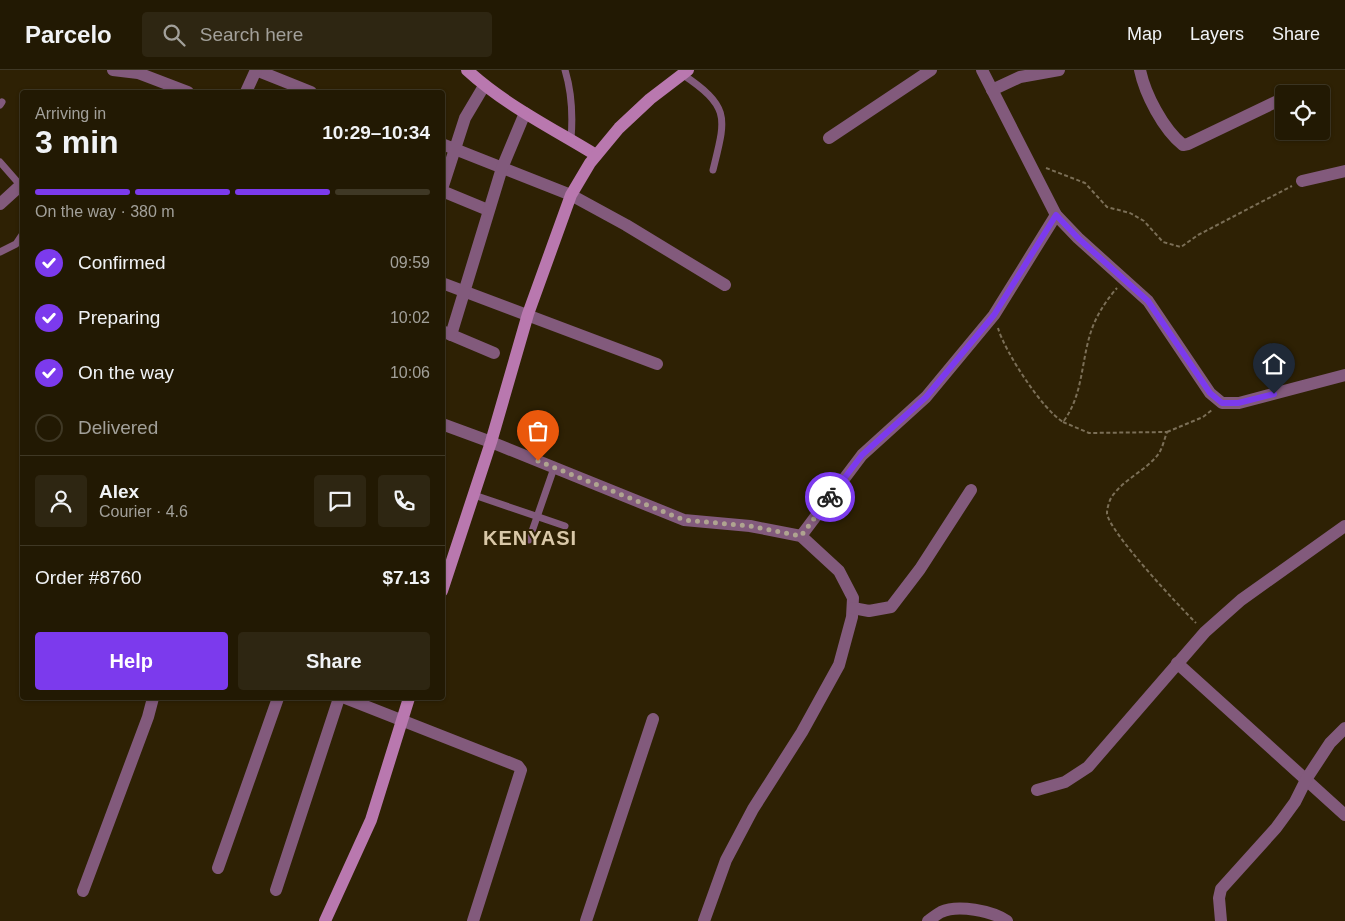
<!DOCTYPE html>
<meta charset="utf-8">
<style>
body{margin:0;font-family:Arial,sans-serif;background:#2e2612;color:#f1f3f6;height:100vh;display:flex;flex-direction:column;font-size:19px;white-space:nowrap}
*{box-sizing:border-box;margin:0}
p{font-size:16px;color:#a2a09a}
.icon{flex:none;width:28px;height:28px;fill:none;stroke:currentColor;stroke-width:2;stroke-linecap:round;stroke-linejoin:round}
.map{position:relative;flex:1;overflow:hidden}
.side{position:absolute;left:20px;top:20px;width:425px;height:610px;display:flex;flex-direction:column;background:#221903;border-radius:5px;box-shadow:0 1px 4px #0004,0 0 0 1px #3f3825}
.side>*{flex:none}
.controls{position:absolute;left:1275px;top:15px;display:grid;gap:10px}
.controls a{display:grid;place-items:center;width:55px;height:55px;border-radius:5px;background:#221903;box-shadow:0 1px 4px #0004,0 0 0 1px #3f3825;font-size:25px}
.pin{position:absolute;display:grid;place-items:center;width:42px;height:42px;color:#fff;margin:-51px -21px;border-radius:50% 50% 50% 0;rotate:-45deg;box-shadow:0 0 5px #0007}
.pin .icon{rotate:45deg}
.courier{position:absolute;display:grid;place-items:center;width:50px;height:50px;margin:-25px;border:4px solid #7c3aed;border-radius:50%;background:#fff;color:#222;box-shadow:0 1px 6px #0007}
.headline em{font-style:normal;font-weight:700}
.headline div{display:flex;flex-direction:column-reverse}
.headline{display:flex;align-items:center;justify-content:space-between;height:85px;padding:0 15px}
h1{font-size:32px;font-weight:700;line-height:38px}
.bar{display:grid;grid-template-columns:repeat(4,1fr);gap:8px 5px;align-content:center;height:60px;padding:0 15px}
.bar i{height:6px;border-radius:4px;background:#3f3825}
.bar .current{background:#7c3aed}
.bar p{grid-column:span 4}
.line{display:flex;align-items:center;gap:12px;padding:0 15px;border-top:1px solid #3f3825}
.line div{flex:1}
.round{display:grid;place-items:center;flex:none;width:52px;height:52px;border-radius:5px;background:#2e2612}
ol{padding:0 15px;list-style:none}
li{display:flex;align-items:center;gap:15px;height:55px}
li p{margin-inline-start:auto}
li .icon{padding:5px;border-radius:50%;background:#7c3aed;color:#fff;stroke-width:4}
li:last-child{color:#a2a09a}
li i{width:28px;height:28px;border:2px solid #3f3825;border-radius:50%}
.primary-button{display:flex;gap:10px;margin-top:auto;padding:10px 15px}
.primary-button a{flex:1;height:58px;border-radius:5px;background:#7c3aed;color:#fff;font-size:20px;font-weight:700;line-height:58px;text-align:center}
.primary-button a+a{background:#2e2612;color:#f1f3f6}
header{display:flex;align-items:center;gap:30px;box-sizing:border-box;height:70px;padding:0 25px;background:#221903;border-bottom:1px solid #3f3825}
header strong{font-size:24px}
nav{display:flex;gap:28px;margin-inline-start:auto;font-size:18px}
.search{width:350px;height:45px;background:#2e2612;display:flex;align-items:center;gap:12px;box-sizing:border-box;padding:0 18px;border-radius:5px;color:#a2a09a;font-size:19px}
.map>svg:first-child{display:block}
</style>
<header>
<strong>Parcelo</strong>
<div class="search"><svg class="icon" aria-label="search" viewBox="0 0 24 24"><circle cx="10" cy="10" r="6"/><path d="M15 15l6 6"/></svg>Search here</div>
<nav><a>Map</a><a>Layers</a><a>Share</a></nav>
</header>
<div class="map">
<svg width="1345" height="851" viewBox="0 0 1345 851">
<rect width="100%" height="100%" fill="#2e2104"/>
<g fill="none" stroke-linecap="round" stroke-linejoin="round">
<g stroke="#7b6f57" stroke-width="2" stroke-dasharray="4 2.5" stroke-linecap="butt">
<path d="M1046 98 1085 113 1107 137 1130 143 1144 151 1163 172 1181 177 1198 165 1292 116"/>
<path d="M998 258C1005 282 1042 339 1063 352 1081 328 1081 300 1088 272 1093 251 1103 234 1117 218"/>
<path d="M1063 352 1089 363 1167 362C1164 370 1162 381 1156 387 1144 401 1125 409 1113 425 1110 428 1107 438 1107 443 1108 461 1180 537 1196 553"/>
<path d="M1167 362 1203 347 1212 340"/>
</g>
<g stroke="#825a7c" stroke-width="7">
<path d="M565 0C572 23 573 45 571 69"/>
<path d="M682 4C731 37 726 47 713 100"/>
<path d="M0 35 2 32"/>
<path d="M0 92 21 116"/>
<path d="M0 182 16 174 22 165"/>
<path d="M474 425 565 456"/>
<path d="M529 470 554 398"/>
</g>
<g stroke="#825a7c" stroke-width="12">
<path d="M113 0 138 3 188 22"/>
<path d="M256 0 311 22"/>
<path d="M1140 0C1145 24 1163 59 1183 75L1188 74 1284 28"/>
<path d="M992 20 1020 7 1059 0"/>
<path d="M246 22 256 0"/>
<path d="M829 68 931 0"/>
<path d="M442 74 571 125 626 155 725 215"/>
<path d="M1302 111 1345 101"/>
<path d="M442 119 465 48 484 16"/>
<path d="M442 121 488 140"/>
<path d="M0 134 22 114"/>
<path d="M1056 145 1078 168 1148 231 1210 323 1222 333H1239L1345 305"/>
<path d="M442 213 657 294"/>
<path d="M442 261 494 283"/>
<path d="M451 265 502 98 525 43"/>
<path d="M442 354 491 372 684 450 750 456 801 466 839 501 853 528 852 547 839 595 802 662 753 739 726 790 704 851"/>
<path d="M801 466 862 385 926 327 994 245 1056 145 982 0"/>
<path d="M853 538 869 541 891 537 920 499 971 420"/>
<path d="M1177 593 1345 745"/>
<path d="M345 628 518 696 521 700 473 851"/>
<path d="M1037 720 1065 712 1088 697 1205 562 1241 530 1345 456"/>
<path d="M218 798 278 628"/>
<path d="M276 820 339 628"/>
<path d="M83 821 148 647 153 628"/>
<path d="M586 851 653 649"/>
<path d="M928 851C932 848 937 844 941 842 958 834 992 841 1007 851"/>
<path d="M1221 851 1219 828 1221 819 1276 758 1295 732 1307 708 1330 673 1345 658"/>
</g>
<g stroke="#b978af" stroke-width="12">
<path d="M467 0C505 35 552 58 596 85"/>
<path d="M442 521 491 372 528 244 571 125 590 93 619 58 650 29 688 0"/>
<path d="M325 851 371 750 409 628"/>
</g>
</g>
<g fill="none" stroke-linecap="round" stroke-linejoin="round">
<path stroke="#afa490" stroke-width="5" stroke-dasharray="0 9" d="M538 391 684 450 750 456 801 466 830 427"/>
<path stroke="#7c3aed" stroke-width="6" d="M830 427 862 385 926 327 994 245 1056 145 1078 168 1148 231 1210 323 1222 333H1238L1274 324"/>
</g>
<g text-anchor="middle" stroke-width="4" stroke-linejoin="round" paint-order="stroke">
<g font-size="20" font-weight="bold" letter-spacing="1" fill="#d9c8a8" stroke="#2e2104">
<text x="530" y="475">KENYASI</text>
</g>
</g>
</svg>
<div class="controls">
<a><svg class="icon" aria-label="locate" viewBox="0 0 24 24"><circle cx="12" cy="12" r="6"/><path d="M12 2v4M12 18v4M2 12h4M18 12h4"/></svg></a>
</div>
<div class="pin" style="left:538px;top:391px;background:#ea580c"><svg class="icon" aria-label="bag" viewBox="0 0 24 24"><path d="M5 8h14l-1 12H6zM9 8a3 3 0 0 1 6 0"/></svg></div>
<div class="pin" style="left:1274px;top:324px;background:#1f2937"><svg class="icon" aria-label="home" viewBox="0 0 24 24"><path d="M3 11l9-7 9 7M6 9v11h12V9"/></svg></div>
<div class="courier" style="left:830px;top:427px"><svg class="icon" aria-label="bike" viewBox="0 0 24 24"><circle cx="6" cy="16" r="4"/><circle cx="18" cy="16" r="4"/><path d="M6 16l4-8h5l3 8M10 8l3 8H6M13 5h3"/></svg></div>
<section class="side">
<div class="headline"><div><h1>3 min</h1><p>Arriving in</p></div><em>10:29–10:34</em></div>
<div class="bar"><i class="current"></i><i class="current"></i><i class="current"></i><i></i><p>On the way · 380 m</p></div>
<ol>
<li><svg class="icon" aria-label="check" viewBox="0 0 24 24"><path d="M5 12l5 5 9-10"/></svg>Confirmed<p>09:59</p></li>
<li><svg class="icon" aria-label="check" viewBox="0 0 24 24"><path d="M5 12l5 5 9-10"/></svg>Preparing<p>10:02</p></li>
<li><svg class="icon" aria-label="check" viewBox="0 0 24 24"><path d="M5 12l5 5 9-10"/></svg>On the way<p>10:06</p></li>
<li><i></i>Delivered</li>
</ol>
<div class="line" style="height:90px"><a class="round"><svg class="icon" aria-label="person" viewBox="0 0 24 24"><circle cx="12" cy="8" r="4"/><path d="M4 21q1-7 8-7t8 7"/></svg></a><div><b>Alex</b><p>Courier · 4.6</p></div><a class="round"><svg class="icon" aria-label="chat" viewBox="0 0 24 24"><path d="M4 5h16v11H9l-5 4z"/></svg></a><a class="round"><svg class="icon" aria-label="phone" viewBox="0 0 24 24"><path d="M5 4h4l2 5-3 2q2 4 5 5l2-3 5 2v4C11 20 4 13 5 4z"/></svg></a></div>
<div class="line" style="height:65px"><div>Order #8760</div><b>$7.13</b></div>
<div class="primary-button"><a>Help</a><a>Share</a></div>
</section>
</div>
